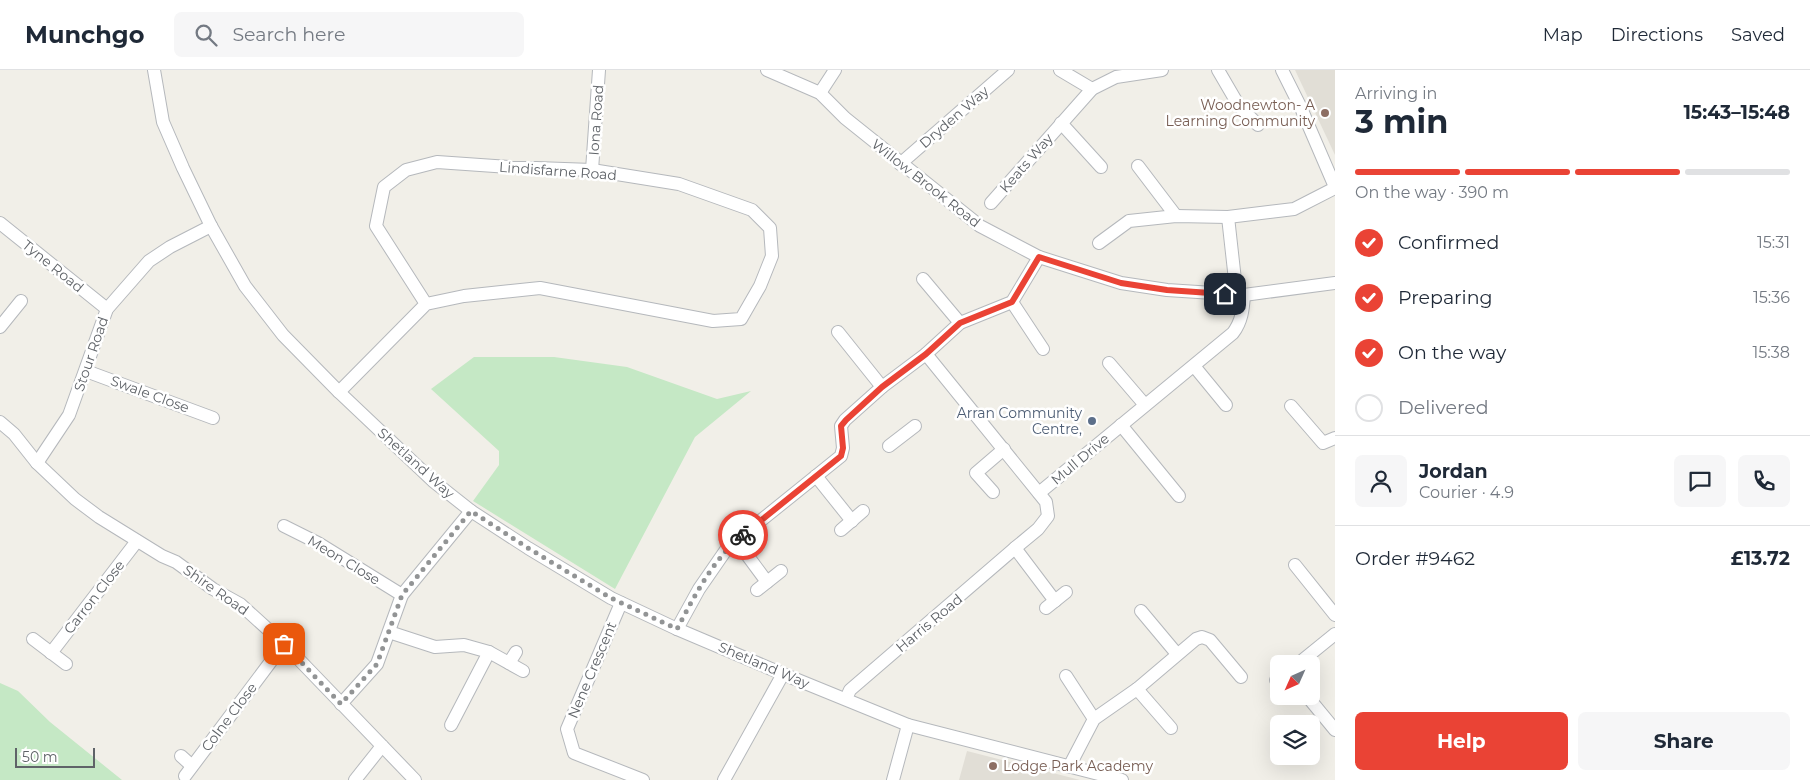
<!DOCTYPE html>
<meta charset="utf-8">
<style>
body{margin:0;font-family:Montserrat,sans-serif;background:#f6f6f7;color:#1f2937;height:100vh;display:flex;flex-direction:column;font-size:19px;white-space:nowrap}
*{box-sizing:border-box;margin:0}
p{font-size:16px;color:#747a83}
.icon{flex:none;width:28px;height:28px;fill:none;stroke:currentColor;stroke-width:2;stroke-linecap:round;stroke-linejoin:round}
.map{position:relative;flex:1;overflow:hidden}
.panel{display:flex;flex-direction:column;background:#fff;width:475px}
.panel>*{flex:none}
.needle{width:32px;rotate:225deg}
.buttons{position:absolute;left:1270px;top:585px;display:grid;gap:10px}
.buttons a{display:grid;place-items:center;width:50px;height:50px;border-radius:8px;background:#fff;box-shadow:0 5px 20px #0002;font-size:25px}
.scale{position:absolute;left:15px;bottom:12px;width:80px;box-sizing:border-box;padding-left:5px;border:2px solid #5f6368;border-top:0;font-size:14px;line-height:18px;white-space:nowrap;color:#5f6368;-webkit-text-stroke:4px #fff;paint-order:stroke}
.pin{position:absolute;display:grid;place-items:center;width:42px;height:42px;color:#fff;margin:-21px;border-radius:10px;box-shadow:0 2px 8px #0006}
.courier{position:absolute;display:grid;place-items:center;width:50px;height:50px;margin:-25px;border:4px solid #ea4335;border-radius:50%;background:#fff;color:#222;box-shadow:0 1px 6px #0007}
.headline em{font-style:normal;font-weight:700}
.headline div{display:flex;flex-direction:column-reverse}
.headline{display:flex;align-items:center;justify-content:space-between;height:85px;padding:0 20px}
h1{font-size:32px;font-weight:700;line-height:38px}
.bar{display:grid;grid-template-columns:repeat(4,1fr);gap:8px 5px;align-content:center;height:60px;padding:0 20px}
.bar i{height:6px;border-radius:4px;background:#e0e1e3}
.bar .active{background:#ea4335}
.bar p{grid-column:span 4}
.line{display:flex;align-items:center;gap:12px;padding:0 20px;border-top:1px solid #e0e1e3}
.line div{flex:1}
.round{display:grid;place-items:center;flex:none;width:52px;height:52px;border-radius:8px;background:#f6f6f7}
ol{padding:0 20px;list-style:none}
li{display:flex;align-items:center;gap:15px;height:55px}
li p{margin-inline-start:auto}
li .icon{padding:5px;border-radius:50%;background:#ea4335;color:#fff;stroke-width:4}
li:last-child{color:#747a83}
li i{width:28px;height:28px;border:2px solid #e0e1e3;border-radius:50%}
.primary-button{display:flex;gap:10px;margin-top:auto;padding:10px 20px}
.primary-button a{flex:1;height:58px;border-radius:8px;background:#ea4335;color:#fff;font-size:20px;font-weight:700;line-height:58px;text-align:center}
.primary-button a+a{background:#f6f6f7;color:#1f2937}
header{display:flex;align-items:center;gap:30px;box-sizing:border-box;height:70px;padding:0 25px;background:#fff;border-bottom:1px solid #e0e1e3}
header strong{font-size:24px}
nav{display:flex;gap:28px;margin-inline-start:auto;font-size:18px}
.search{width:350px;height:45px;background:#f6f6f7;display:flex;align-items:center;gap:12px;box-sizing:border-box;padding:0 18px;border-radius:8px;color:#747a83;font-size:19px}
main{display:flex;flex:1;min-height:0}
.map>svg:first-child{display:block}
</style>
<header>
<strong>Munchgo</strong>
<div class="search"><svg class="icon" aria-label="search" viewBox="0 0 24 24"><circle cx="10" cy="10" r="6"/><path d="M15 15l6 6"/></svg>Search here</div>
<nav><a>Map</a><a>Directions</a><a>Saved</a></nav>
</header>
<main>
<div class="map">
<svg width="1335" height="710" viewBox="0 0 1335 710">
<rect width="100%" height="100%" fill="#f1efe8"/>
<g fill="#e1ded6">
<path d="M1295 0H1335V85Z"/>
<path d="M967 681 1080 710H959Z"/>
</g>
<g fill="#c5e8c5">
<path d="M474 287H554L627 297 717 329 751 321 695 367 615 519 473 431 499 395V381L431 319Z"/>
<path d="M0 613 18 621 50 652 122 710H0Z"/>
</g>
<g fill="none" stroke-linecap="round" stroke-linejoin="round">
<defs>
<g id="minor">
<path d="M154 0 163 52 183 98 211 156 245 216 283 265 339 322 433 411 471 441 528 478 611 528 677 559 783 604 908 655 1122 710"/>
<path d="M767 0 820 23 845 48 980 156 1039 187 1121 213 1167 220 1244 225 1335 213"/>
<path d="M1060 0 1092 19"/>
<path d="M1218 0 1239 36 1258 55"/>
<path d="M1282 0 1301 38 1335 117"/>
<path d="M820 23 835 0"/>
<path d="M1061 53 1101 97"/>
<path d="M900 94 1008 0"/>
<path d="M1138 96 1176 146"/>
<path d="M592 100 599 0"/>
<path d="M991 133 1092 19 1116 7 1162 0"/>
<path d="M1228 147 1235 210"/>
<path d="M0 153 107 239"/>
<path d="M1099 173 1129 151 1176 146 1228 147 1294 139 1335 118"/>
<path d="M923 209 960 253"/>
<path d="M1012 232 1043 279"/>
<path d="M0 257 21 231"/>
<path d="M838 262 882 317 926 284 960 253 1012 232 1039 187"/>
<path d="M926 284 1046 432 1048 446 1038 459 1015 478"/>
<path d="M1109 293 1145 335"/>
<path d="M1194 296 1226 335"/>
<path d="M86 301 213 348"/>
<path d="M339 322 426 234 376 156 384 117 406 100 437 92 509 97 592 100 679 114 752 140 770 158 772 186 760 216 741 249 713 251 540 218 464 226 426 234"/>
<path d="M1291 336 1323 373 1335 368"/>
<path d="M0 352 14 364 37 393 75 429 99 447 162 486 176 492 213 519 240 534 284 574 415 710"/>
<path d="M1121 355 1179 426"/>
<path d="M889 376 915 356"/>
<path d="M37 393 69 345 107 239 149 191 170 177 211 156"/>
<path d="M816 406 852 451"/>
<path d="M993 422 976 403 1004 379"/>
<path d="M1039 423 1233 263C1242 251 1243 239 1244 225"/>
<path d="M284 456 318 473 402 525"/>
<path d="M841 460 863 441"/>
<path d="M736 470 767 512"/>
<path d="M1295 495 1335 545"/>
<path d="M757 520 781 501"/>
<path d="M621 533 567 659 574 683 643 710"/>
<path d="M1046 538 1066 522"/>
<path d="M1141 541 1177 584"/>
<path d="M677 559 699 519 728 477 841 386 843 378 841 356 845 350 882 317"/>
<path d="M389 562 435 577 464 575 489 582 523 601"/>
<path d="M33 569 66 594"/>
<path d="M51 583 137 471"/>
<path d="M509 593 516 582"/>
<path d="M1298 594 1335 564"/>
<path d="M1066 606 1094 649"/>
<path d="M1276 610 1279 608"/>
<path d="M1137 619 1171 658"/>
<path d="M1307 626 1335 660"/>
<path d="M846 629 850 620 1015 478 1055 531"/>
<path d="M341 634 377 594 402 525 471 441"/>
<path d="M451 655 489 582"/>
<path d="M181 686 192 696"/>
<path d="M1069 697 1094 649 1137 619 1196 569 1202 567 1210 570 1241 607"/>
<path d="M185 706 284 574"/>
<path d="M355 710 382 676"/>
<path d="M724 710 783 604"/>
<path d="M893 710 908 655"/>
</g>
</defs>
<use href="#minor" stroke="#b5b8bc" stroke-width="14"/>
<use href="#minor" stroke="#fff" stroke-width="12"/>
</g>
<g fill="none" stroke-linecap="round" stroke-linejoin="round">
<path stroke="#929495" stroke-width="5" stroke-dasharray="0 9" d="M284 574 341 634 377 594 402 525 471 441 528 478 611 528 677 559C695 525 713 489 743 465"/>
<path stroke="#ea4335" stroke-width="6" d="M743 465 841 386 843 378 841 356 846 350 882 317 926 284 960 253 1012 232 1039 187 1121 213 1167 220 1225 224"/>
</g>
<g fill="#8d6e63" stroke="#fff" stroke-width="2">
<circle cx="1325" cy="43" r="5"/>
<circle cx="993" cy="696" r="5"/>
</g>
<circle fill="#5c6f8a" stroke="#fff" stroke-width="2" cx="1092" cy="351" r="5"/>
<g text-anchor="middle" stroke-width="5" stroke-linejoin="round" paint-order="stroke">
<g font-size="14" fill="#785e54" stroke="#fff" text-anchor="end">
<text x="1315" y="40">Woodnewton- A<tspan x="1315" dy="16">Learning Community</tspan></text>
<text x="1003" y="701" text-anchor="start">Lodge Park Academy</text>
</g>
<g font-size="14" fill="#5f6368" stroke="#fff">
<text transform="translate(954 47) rotate(-41)" y="5">Dryden Way</text>
<text transform="translate(596 50) rotate(-86)" y="5">Iona Road</text>
<text transform="translate(1026 93) rotate(-49)" y="5">Keats Way</text>
<text transform="translate(558 101) rotate(4)" y="5">Lindisfarne Road</text>
<text transform="translate(926 113) rotate(38)" y="5">Willow Brook Road</text>
<text transform="translate(53 196) rotate(39)" y="5">Tyne Road</text>
<text transform="translate(91 284) rotate(-71)" y="5">Stour Road</text>
<text transform="translate(150 324) rotate(20)" y="5">Swale Close</text>
<text transform="translate(1080 389) rotate(-40)" y="5">Mull Drive</text>
<text transform="translate(416 393) rotate(42)" y="5">Shetland Way</text>
<text transform="translate(344 490) rotate(31)" y="5">Meon Close</text>
<text transform="translate(216 520) rotate(35)" y="5">Shire Road</text>
<text transform="translate(94 527) rotate(-52)" y="5">Carron Close</text>
<text transform="translate(929 553) rotate(-40)" y="5">Harris Road</text>
<text transform="translate(764 595) rotate(23)" y="5">Shetland Way</text>
<text transform="translate(592 600) rotate(-67)" y="5">Nene Crescent</text>
<text transform="translate(229 647) rotate(-53)" y="5">Colne Close</text>
</g>
<g font-size="14" fill="#4e5e75" stroke="#fff" text-anchor="end">
<text x="1082" y="348">Arran Community<tspan x="1082" dy="16">Centre,</tspan></text>
</g>
</g>
</svg>
<div class="buttons">
<a><svg class="needle" viewBox="-14 -14 28 28"><path d="M0-13l5 13h-10z" fill="#e53935"/><path d="M0 13l5-13h-10z" fill="#747a83"/></svg></a>
<a><svg class="icon" aria-label="layers" viewBox="0 0 24 24"><path d="M12 4l9 5-9 5-9-5zM3 14l9 5 9-5"/></svg></a>
</div>
<div class="scale">50 m</div>
<div class="pin" style="left:284px;top:574px;background:#ea580c"><svg class="icon" aria-label="bag" viewBox="0 0 24 24"><path d="M5 8h14l-1 12H6zM9 8a3 3 0 0 1 6 0"/></svg></div>
<div class="pin" style="left:1225px;top:224px;background:#1f2937"><svg class="icon" aria-label="home" viewBox="0 0 24 24"><path d="M3 11l9-7 9 7M6 9v11h12V9"/></svg></div>
<div class="courier" style="left:743px;top:465px"><svg class="icon" aria-label="bike" viewBox="0 0 24 24"><circle cx="6" cy="16" r="4"/><circle cx="18" cy="16" r="4"/><path d="M6 16l4-8h5l3 8M10 8l3 8H6M13 5h3"/></svg></div>
</div>
<section class="panel">
<div class="headline"><div><h1>3 min</h1><p>Arriving in</p></div><em>15:43–15:48</em></div>
<div class="bar"><i class="active"></i><i class="active"></i><i class="active"></i><i></i><p>On the way · 390 m</p></div>
<ol>
<li><svg class="icon" aria-label="check" viewBox="0 0 24 24"><path d="M5 12l5 5 9-10"/></svg>Confirmed<p>15:31</p></li>
<li><svg class="icon" aria-label="check" viewBox="0 0 24 24"><path d="M5 12l5 5 9-10"/></svg>Preparing<p>15:36</p></li>
<li><svg class="icon" aria-label="check" viewBox="0 0 24 24"><path d="M5 12l5 5 9-10"/></svg>On the way<p>15:38</p></li>
<li><i></i>Delivered</li>
</ol>
<div class="line" style="height:90px"><a class="round"><svg class="icon" aria-label="person" viewBox="0 0 24 24"><circle cx="12" cy="8" r="4"/><path d="M4 21q1-7 8-7t8 7"/></svg></a><div><b>Jordan</b><p>Courier · 4.9</p></div><a class="round"><svg class="icon" aria-label="chat" viewBox="0 0 24 24"><path d="M4 5h16v11H9l-5 4z"/></svg></a><a class="round"><svg class="icon" aria-label="phone" viewBox="0 0 24 24"><path d="M5 4h4l2 5-3 2q2 4 5 5l2-3 5 2v4C11 20 4 13 5 4z"/></svg></a></div>
<div class="line" style="height:65px"><div>Order #9462</div><b>£13.72</b></div>
<div class="primary-button"><a>Help</a><a>Share</a></div>
</section>
</main>
